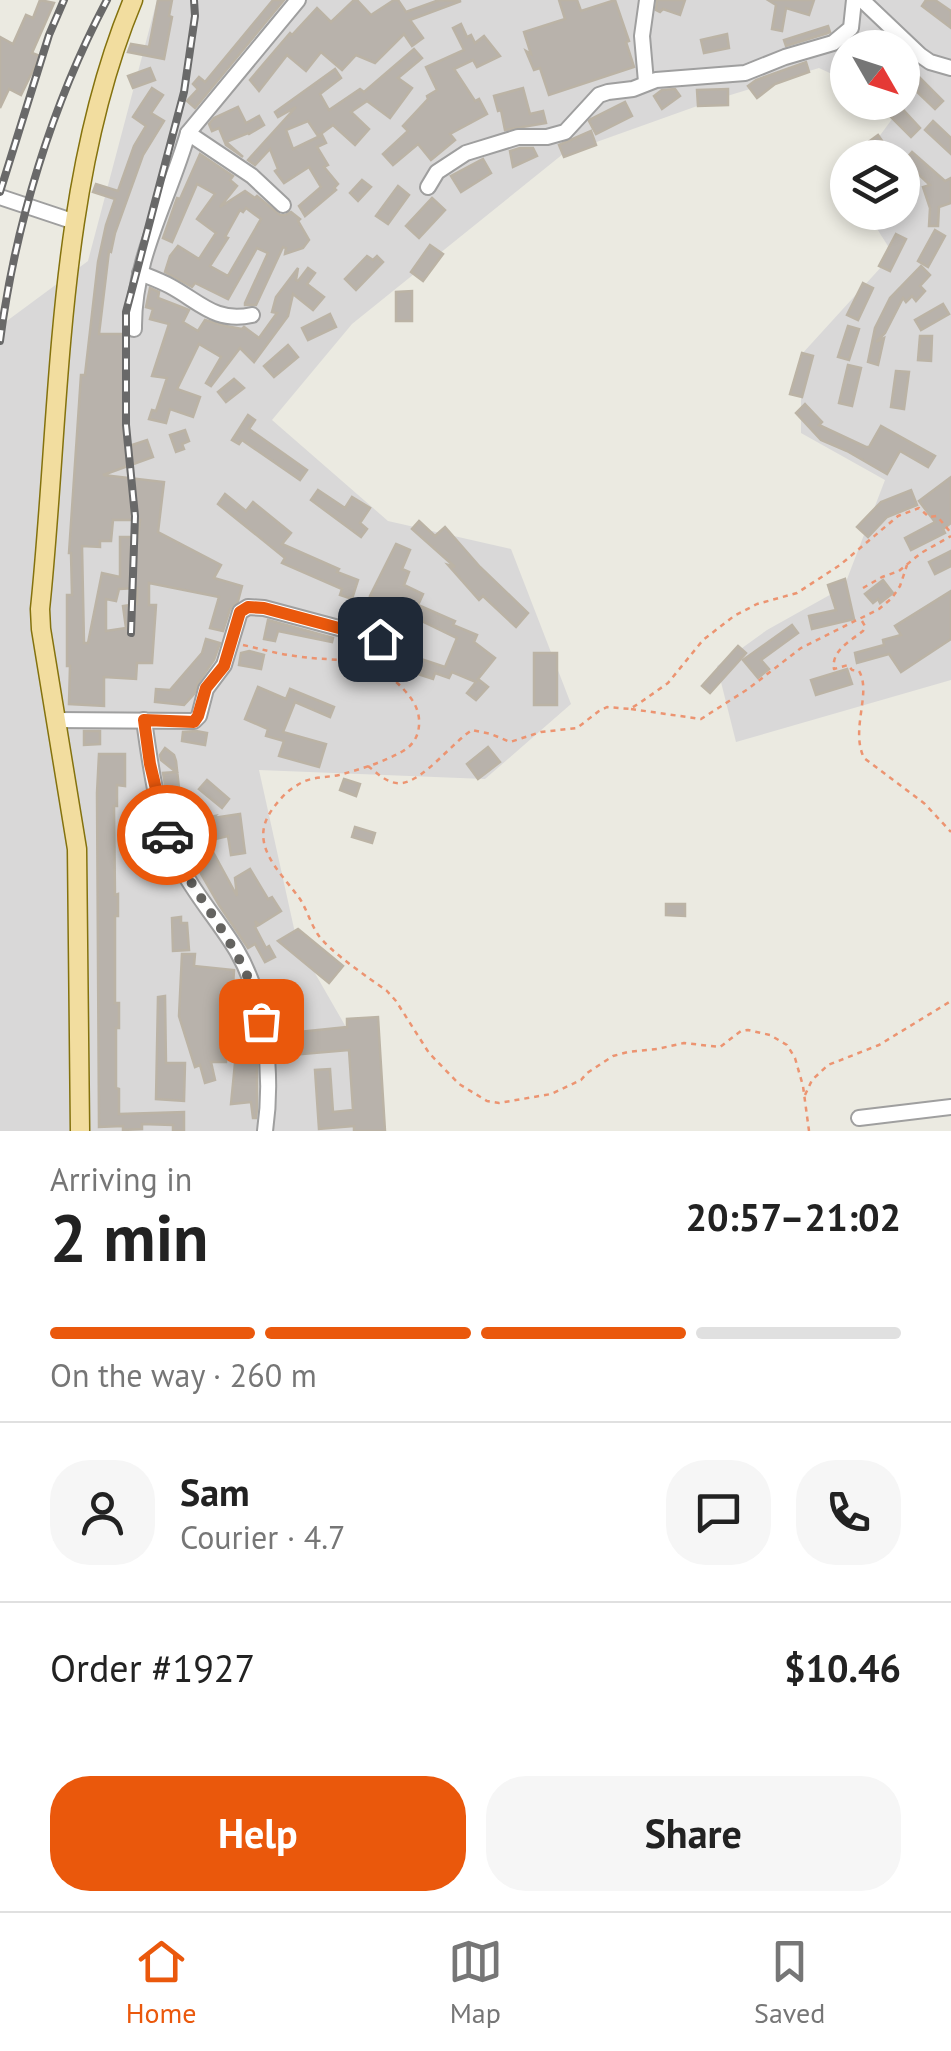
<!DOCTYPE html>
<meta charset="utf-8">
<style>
body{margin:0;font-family:"PT Sans",sans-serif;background:#f6f6f6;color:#222;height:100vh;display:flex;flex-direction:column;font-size:38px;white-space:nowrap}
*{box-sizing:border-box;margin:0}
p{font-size:32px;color:#767676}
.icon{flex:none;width:55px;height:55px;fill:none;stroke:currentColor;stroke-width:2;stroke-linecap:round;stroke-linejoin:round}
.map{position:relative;height:1131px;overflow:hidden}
.sheet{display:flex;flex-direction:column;background:#fff;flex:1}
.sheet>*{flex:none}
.needle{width:65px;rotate:129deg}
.buttons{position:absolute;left:830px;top:30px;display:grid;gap:20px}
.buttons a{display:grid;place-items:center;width:90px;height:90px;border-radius:50%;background:#fff;box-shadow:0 5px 15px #0003;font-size:50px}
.pin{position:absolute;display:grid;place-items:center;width:85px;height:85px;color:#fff;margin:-42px;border-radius:20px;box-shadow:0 5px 15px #0006}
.courier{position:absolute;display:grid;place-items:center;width:100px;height:100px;margin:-50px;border:8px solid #ea580c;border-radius:50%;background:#fff;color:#222;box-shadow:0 2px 12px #0007}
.headline em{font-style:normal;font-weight:600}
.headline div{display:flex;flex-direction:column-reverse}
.headline{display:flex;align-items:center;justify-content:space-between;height:170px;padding:0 50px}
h1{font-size:65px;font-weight:600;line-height:75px}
.bar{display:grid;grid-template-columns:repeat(4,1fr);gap:15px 10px;align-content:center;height:120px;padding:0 50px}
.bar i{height:12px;border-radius:8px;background:#e0e0e0}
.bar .on{background:#ea580c}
.bar p{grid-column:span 4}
.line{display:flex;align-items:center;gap:25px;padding:0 50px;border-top:2px solid #e0e0e0}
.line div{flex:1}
.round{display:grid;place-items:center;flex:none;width:105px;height:105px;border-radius:40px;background:#f6f6f6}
.button{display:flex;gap:20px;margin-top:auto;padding:20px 50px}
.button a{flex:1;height:115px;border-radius:40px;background:#ea580c;color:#fff;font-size:40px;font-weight:600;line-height:115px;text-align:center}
.button a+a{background:#f6f6f6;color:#222}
.tabs{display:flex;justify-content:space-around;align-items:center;height:140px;border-top:2px solid #e0e0e0;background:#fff;font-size:28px;color:#767676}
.tabs a{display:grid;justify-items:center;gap:5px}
.tabs .on{color:#ea580c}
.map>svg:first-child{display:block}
</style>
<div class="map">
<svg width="951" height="1131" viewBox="0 0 951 1131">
<rect width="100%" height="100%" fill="#ebeae1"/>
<path fill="#d9d8d8" d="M157 0H951V680L736 742 717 666 767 630 844 587 885 480 801 433V355L893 254 867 213 902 212V158L864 157 901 107 893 103 902 102V48H848L847 81 819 68 714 100 563 154 352 324 272 420 388 521 511 549 571 704 485 779 259 770 297 942 377 1081V1131H0V326L88 261Z"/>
<g fill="#b8b2ab" stroke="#bbb3a5" stroke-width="2.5" fill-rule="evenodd">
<path d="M40 0 54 3 32 53 40 56 21 95 9 89 0 108V37L13 44 26 15 33 18Z"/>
<path d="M158 0H172L169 16 172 17 164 59 128 52 131 44 149 47Z"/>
<path d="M273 0H284L195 108 187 101 198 89 193 84 199 77 205 82Z"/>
<path d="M354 0H357L371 15 394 0H398L406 12 439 0 461 1 410 20 423 38 412 46 404 34 375 63 356 55 342 70 321 52 306 71 287 55 259 91 250 80 290 33 292 35 317 8 331 22Z"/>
<path d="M559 0H577L581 11 615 0 629 41 626 42 634 67 549 95 540 68 534 70 526 51 531 54 524 32 565 19Z"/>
<path d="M657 0H685L680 15 663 9 660 12 656 10Z"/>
<path d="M768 0H814L809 15 786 8 782 31 772 29 776 5Z"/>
<path d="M926 0H935L951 11V28L922 6Z"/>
<path d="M461 24 467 37 471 35 475 43 484 36 500 56 477 67 473 60 454 69 475 101 479 99 487 114 450 134 455 140 431 160 418 144 393 165 383 154 408 131 403 126 428 99 427 96 437 90 426 67 464 50 453 28Z"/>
<path d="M828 26 830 32 828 33 786 46 784 40Z"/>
<path d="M727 34 729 48 704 53 701 40Z"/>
<path d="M414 49 422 58 398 78 412 88 390 118 367 101 351 112 369 129 355 145 333 125 318 136 308 121 286 130 293 149 322 135 326 143 317 147 328 165 324 167 338 184 334 188 336 190 305 216 299 206 321 187 309 167 284 183 275 171 278 169 270 149 255 165 248 160 296 107 278 117 275 112 335 69 341 78 320 94 329 110 360 89 364 92Z"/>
<path d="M806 62 809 72 775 84 757 98 748 86 756 80Z"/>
<path d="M150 68 155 80 133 88 128 76Z"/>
<path d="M919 77 943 101 935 109 910 85Z"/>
<path d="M152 88 163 95 151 113 164 121 143 155 115 233 111 252 109 251 99 334H125L124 405 126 447 147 440 153 457 103 475 164 482 158 532 221 565 214 578 242 586 238 601 230 609 223 631 210 628 219 597 149 583V605H156L152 663H137L136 679 104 677V706L69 704 70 666H67V595H72L71 553H69L81 375H85L98 262 106 225 115 199 93 192 96 184 118 191 134 146 146 126 133 117ZM113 520H140L138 537H120V577L102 573 88 643H84L82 546 100 547V541H111ZM137 588V604L123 606 126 628 106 631V599L116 601 119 589Z"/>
<path d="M523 88 530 114 543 111 546 123 505 130 501 110 498 111 494 96Z"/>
<path d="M675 89 680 96 662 109 654 96 662 90Z"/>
<path d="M728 89V105L698 106 697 90Z"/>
<path d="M625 102 632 116 596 134 589 121 591 119Z"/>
<path d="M896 102 920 128 911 137 886 112Z"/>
<path d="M238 107 246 123 259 116 264 125 249 134 248 133 226 142 243 157 226 145 219 128 212 131 209 124 214 118Z"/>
<path d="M933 121 951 138V154L925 130Z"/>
<path d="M591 131 596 145 564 157 559 145Z"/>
<path d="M878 135 894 158H878L867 143Z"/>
<path d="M520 148H533L537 156 513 167 510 151Z"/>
<path d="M912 152 945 181 951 178V203L939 207 938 226H929L930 208 923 187 930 185 904 161Z"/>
<path d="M200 154 233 176 230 180 237 186 220 207 245 191 255 198 257 196 280 215H285L291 212 300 219 298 221 309 240 303 248 285 254 286 248 283 247 256 305H245V303L268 253 257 248 228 299 195 283 192 287 165 272 170 256 178 246 199 259 216 233 197 219 215 194 197 184 172 242 163 238 177 198 180 199ZM246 208 261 219 228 276 210 266 228 238 225 237 240 210 243 212Z"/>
<path d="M483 159 491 173 461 192 451 176Z"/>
<path d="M362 180 371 187 358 201 350 193Z"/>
<path d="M398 186 409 195 388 224 376 216Z"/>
<path d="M432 198 445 210 419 238 406 226Z"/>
<path d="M935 230 945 236 928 267 918 261Z"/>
<path d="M896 234 906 239 890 271 879 266Z"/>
<path d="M430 245 443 254 423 281 411 272Z"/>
<path d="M367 256 373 260 377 256 383 262 356 290 345 279Z"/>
<path d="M921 266 930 275 920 286 925 291 916 301 912 296 906 302 903 298 885 333 876 342 884 338 878 365 868 362 875 328 890 298Z"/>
<path d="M298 268 296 280 298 281 308 268 315 273 307 284 324 297 313 310 293 294 288 316 254 362 240 348 211 386 206 383 221 357 199 344 177 389 200 397 193 417 170 409 166 423 149 419 152 410 156 411 167 378 152 376 169 324 150 319 153 309 146 307 150 288 159 292 158 298 189 310 183 322 198 331 205 320 226 326 242 329 244 327 259 338 277 313 272 312 276 297Z"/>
<path d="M863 283 873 288 858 320 847 315Z"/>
<path d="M412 291V321H396V292Z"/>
<path d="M943 304 949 314 921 330 915 320Z"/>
<path d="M330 314 336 327 308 340 302 328Z"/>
<path d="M848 326 859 329 849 360 838 357Z"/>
<path d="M920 336H932L931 361 918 360Z"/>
<path d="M288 345 298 357 274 377 264 366Z"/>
<path d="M802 353 813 356 802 397 790 394Z"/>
<path d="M848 365 861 368 852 406 839 403Z"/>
<path d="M896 371 909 372 904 409 891 407Z"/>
<path d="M234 379 244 388 226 402 218 392Z"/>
<path d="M805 404 822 422 819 425 866 447H869L881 426 935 456 928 467 900 451 887 474 847 451 821 440 796 413Z"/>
<path d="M248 415 255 420 249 429 307 470 300 480 242 440 239 444 232 440Z"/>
<path d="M185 430 189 441 182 444 184 449 176 452 170 435Z"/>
<path d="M951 477V523L943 529 945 533 911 550 905 538 935 522 919 501Z"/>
<path d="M318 490 345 508 352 497 370 508 360 523 367 529 361 537 311 500Z"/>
<path d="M911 490 917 505 887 517 868 537 857 527 881 502Z"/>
<path d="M225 494 246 511 253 502 291 533 282 544 339 569 337 572 358 580 352 599 340 595 342 589 282 563 285 558 218 504Z"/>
<path d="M419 521 435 536 445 527 480 567 528 613 516 627 483 596 479 600 448 565 455 567 412 529Z"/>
<path d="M396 544 410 550 402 569 409 572 404 585 423 594 418 605 455 621 453 625 477 635 474 642 495 658 478 679 488 687 476 700 467 693 476 682 452 672 449 678 435 673 433 679 383 663 388 648 445 667 457 638 370 596Z"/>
<path d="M951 551V566L935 574 929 562Z"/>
<path d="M845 579 854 619 812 629 809 616 836 610 828 585Z"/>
<path d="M883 580 893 593 880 603 878 599 873 603 865 594Z"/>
<path d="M951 591V639L901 672 889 654 857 663 855 653 884 645 883 640 901 635 895 626Z"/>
<path d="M268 620 333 638 332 642 278 631 275 641 264 639Z"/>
<path d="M792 625 798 633 761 660 769 669 758 678 743 660Z"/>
<path d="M206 639 220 643 214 660 198 683 194 694 184 705 155 702 156 689 170 690 202 653Z"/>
<path d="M738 646 746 653 710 693 702 686Z"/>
<path d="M249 651 264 655 261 669 239 665 241 653Z"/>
<rect x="534" y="653" width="23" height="52"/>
<path d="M847 669 852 684 816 695 811 680Z"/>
<path d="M258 687 286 699 290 689 334 707 330 717 295 702 283 732 326 744 319 767 279 756 284 741 266 736 268 729 245 719Z"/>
<path d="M84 731H100V744L84 745Z"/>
<path d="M196 731 207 733 205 745 182 741 183 732Z"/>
<path d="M488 747 500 762 478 779 467 764Z"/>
<path d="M165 748 174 755 176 761 179 788 175 789 176 803H169L166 790 163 773 176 772 161 760 160 755Z"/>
<path d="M99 754H125V786L117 785V806H114L115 895 118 894V916H115V1003H119V1028H116V1088L119 1089V1114L184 1112V1131H173V1125L142 1124V1129L123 1130V1126L99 1127 97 793Z"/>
<path d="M344 779 360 784 356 796 340 790Z"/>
<path d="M207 780 229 799 222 808 199 789Z"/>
<path d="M240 814 245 853 231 855 228 836 207 841 237 896 235 878 250 869 268 899 272 897 281 911 259 925 255 921 257 926 255 927 266 948 269 946 275 957 265 962 255 944 248 948 219 905 192 858 185 822 215 816 213 818Z"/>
<path d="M140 825H150L151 849 160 848 170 870 171 878 160 879 158 864 142 865Z"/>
<path d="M355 827 375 833 372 843 352 837Z"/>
<path d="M666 904H685V916L666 915Z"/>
<path d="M181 917V923H187L189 950 173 951 172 918Z"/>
<path d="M298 929 343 966 329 983 278 941Z"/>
<path d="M182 954H195L194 966 234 970 231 1020H228L226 1062H211L215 1080 205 1083 200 1065 195 1067 179 1016Z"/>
<path d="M165 996 166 1063H185L184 1101 156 1099 158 997Z"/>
<path d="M378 1017 385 1131H354V1126L319 1129 315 1070 330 1069 333 1112 353 1110 349 1050 280 1056 278 1034 347 1027V1019Z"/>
<path d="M250 1061H256L257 1064V1109L256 1118H253L251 1102 231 1104 235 1063 250 1064Z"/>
</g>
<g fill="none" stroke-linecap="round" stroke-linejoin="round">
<defs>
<g id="minor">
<path d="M862 0 920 55 930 62 951 68"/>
<path d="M646 82 642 36 647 0"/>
<path d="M188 133 252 176 283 205"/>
<path d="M428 187 437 172 466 153 518 137H547L565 132 599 95 608 92 633 89 656 80 745 73 785 57 833 43 851 28 854 0"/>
<path d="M0 197 75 222"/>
<path d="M140 273C150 277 161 281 170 286 200 302 215 323 252 315"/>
<path d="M134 329C133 258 169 200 188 133L298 0"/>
<path d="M55 720 194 721 199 716 206 689 224 665 240 612 248 607 264 608 380 639"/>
<path d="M144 720C150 764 158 822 178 862 194 894 219 921 237 951 266 1000 273 1076 265 1131"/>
<path d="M859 1118 951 1107"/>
</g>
<path id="major" d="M80 1131 77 849 41 629 40 609C61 409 55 187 133 0"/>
</defs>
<use href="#minor" stroke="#9f9f9f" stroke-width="18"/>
<use href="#major" stroke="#84720d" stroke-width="21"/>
<g stroke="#ec9471" stroke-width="2.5" stroke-dasharray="5 5" stroke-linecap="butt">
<path d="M863 588 882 577 899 571 921 553 951 536"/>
<path d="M862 621 865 626 863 631C850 641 831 651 834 669L848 665 852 670 859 671C872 693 850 729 864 758L925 804 951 832"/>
<path d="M243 645C261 649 278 654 295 656 341 663 372 653 406 692 413 700 418 708 419 719 420 733 415 744 403 751 384 762 361 769 339 775 324 778 310 776 296 786 287 791 280 799 274 807 246 843 279 870 300 899 307 910 310 922 317 933 327 950 369 978 387 991L396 1001 429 1053 459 1084 487 1101 499 1103 551 1094 581 1080 587 1073 613 1056 628 1052 657 1049 684 1043 720 1047 741 1031 748 1030 770 1035 787 1045 795 1058 803 1086 809 1131"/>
<path d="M631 709 701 719 748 689 801 648 879 609 892 598 900 586 907 565"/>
<path d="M368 766C378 774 389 785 402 783 423 781 453 742 472 730L491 734 510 742 541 732 577 728 599 711 607 707 630 709 641 702 668 683 703 640 734 616 757 604 797 593 840 565 898 516 919 508 929 517 937 516 951 533"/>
<path d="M805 1095 812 1080 828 1065 879 1045 951 1001"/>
</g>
<use href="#minor" stroke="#fff" stroke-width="14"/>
<use href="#major" stroke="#f2dd9f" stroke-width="18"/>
<defs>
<g id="rail">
<path d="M0 192 49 35 64 0"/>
<path d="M0 341C15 225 52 104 107 0"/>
<path d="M131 633 135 516 126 425V312L184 92 195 16 194 0"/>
</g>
</defs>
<use href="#rail" stroke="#696969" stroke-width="8"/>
<use href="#rail" stroke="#fff" stroke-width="4" stroke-dasharray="11" stroke-linecap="butt"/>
</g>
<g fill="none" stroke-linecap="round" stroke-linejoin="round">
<path stroke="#646360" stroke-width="10" stroke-dasharray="0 18" d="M167 835C194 903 248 947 261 1021"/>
<path stroke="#ea580c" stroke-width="12" d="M167 835 150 764 144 720 194 722 198 716 206 688 224 666 240 612 248 607 264 608 380 639"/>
</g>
</svg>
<div class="buttons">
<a><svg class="needle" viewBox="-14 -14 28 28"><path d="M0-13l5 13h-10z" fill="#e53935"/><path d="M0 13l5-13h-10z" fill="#767676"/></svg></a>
<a><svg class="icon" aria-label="layers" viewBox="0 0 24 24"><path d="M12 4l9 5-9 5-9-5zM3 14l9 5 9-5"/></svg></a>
</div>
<div class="pin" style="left:261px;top:1021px;background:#ea580c"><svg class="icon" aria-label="bag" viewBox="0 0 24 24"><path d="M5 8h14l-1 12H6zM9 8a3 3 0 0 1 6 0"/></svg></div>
<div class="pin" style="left:380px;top:639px;background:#1f2937"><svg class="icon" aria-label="home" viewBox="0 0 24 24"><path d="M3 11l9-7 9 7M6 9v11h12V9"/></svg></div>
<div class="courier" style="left:167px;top:835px"><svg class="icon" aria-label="car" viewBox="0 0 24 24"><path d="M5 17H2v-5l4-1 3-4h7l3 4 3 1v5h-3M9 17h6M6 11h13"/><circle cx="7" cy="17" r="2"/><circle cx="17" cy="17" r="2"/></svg></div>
</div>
<section class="sheet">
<div class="headline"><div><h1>2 min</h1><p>Arriving in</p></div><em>20:57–21:02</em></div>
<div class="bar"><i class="on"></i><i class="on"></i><i class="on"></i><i></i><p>On the way · 260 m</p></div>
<div class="line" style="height:180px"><a class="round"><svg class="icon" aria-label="person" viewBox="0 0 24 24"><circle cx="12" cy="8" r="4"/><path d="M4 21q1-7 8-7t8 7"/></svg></a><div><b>Sam</b><p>Courier · 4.7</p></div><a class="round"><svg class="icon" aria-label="chat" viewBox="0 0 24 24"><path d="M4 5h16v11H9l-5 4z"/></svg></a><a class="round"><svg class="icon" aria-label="phone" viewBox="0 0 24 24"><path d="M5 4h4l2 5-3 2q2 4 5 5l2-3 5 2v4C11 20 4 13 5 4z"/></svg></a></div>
<div class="line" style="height:130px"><div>Order #1927</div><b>$10.46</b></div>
<div class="button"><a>Help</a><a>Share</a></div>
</section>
<nav class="tabs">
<a class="on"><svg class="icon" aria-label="home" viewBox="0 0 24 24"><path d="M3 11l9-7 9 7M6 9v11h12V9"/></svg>Home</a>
<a><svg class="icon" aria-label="map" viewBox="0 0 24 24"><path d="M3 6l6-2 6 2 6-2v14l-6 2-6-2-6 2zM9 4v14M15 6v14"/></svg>Map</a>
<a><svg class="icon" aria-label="saved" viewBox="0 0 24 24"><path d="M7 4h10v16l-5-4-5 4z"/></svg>Saved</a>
</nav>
